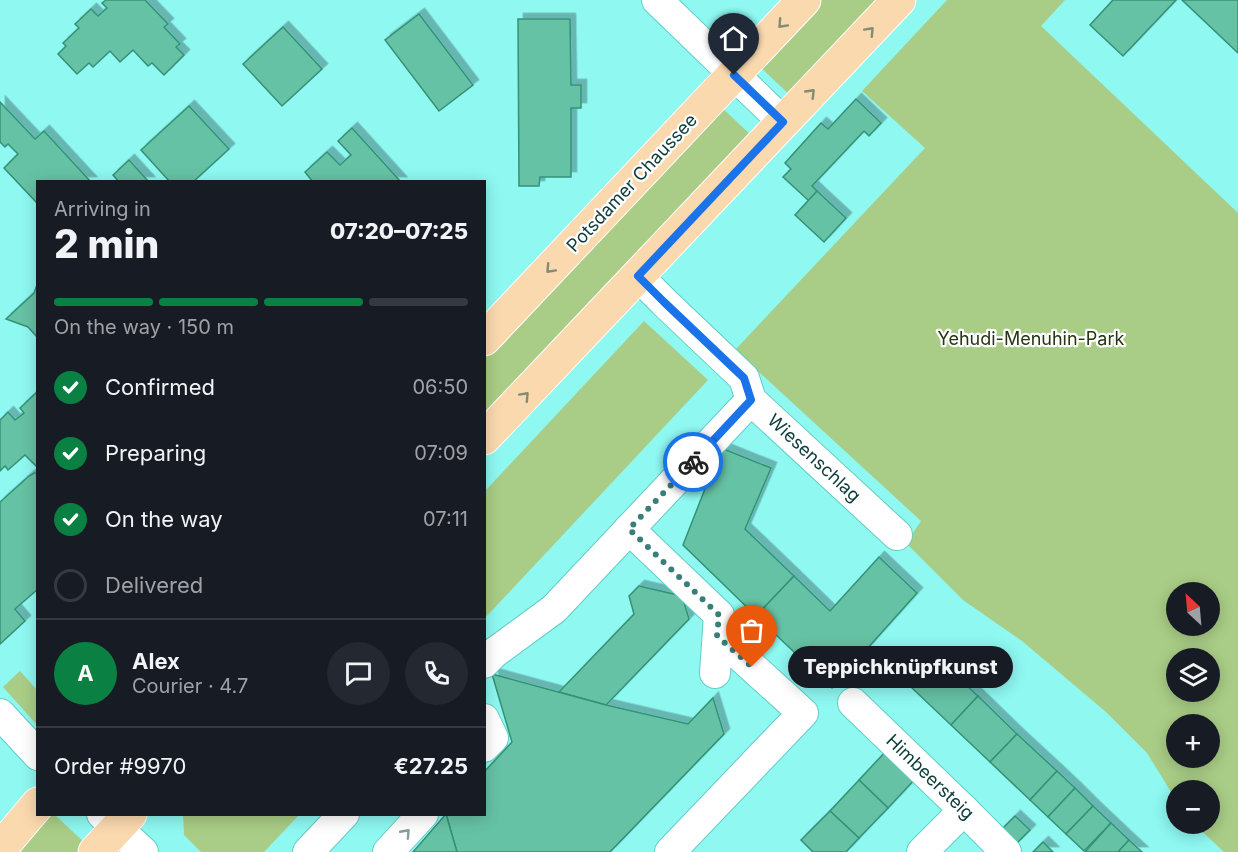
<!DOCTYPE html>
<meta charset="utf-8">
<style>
body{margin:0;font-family:Inter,sans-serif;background:#242831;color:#f1f3f6;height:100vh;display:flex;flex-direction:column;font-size:22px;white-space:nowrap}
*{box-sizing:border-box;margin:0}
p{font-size:20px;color:#9ea1a6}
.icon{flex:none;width:33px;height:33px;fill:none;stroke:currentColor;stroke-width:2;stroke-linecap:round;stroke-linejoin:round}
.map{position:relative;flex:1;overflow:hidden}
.drawer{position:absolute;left:36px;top:180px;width:450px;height:636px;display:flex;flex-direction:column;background:#171b24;border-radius:0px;box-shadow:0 3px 15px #0003}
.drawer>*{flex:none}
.needle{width:39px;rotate:334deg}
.buttons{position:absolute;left:1166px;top:582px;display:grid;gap:12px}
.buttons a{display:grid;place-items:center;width:54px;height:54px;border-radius:50%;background:#171b24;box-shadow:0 3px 15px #0003;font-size:30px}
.pin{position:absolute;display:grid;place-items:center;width:51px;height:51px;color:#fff;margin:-62px -26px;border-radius:50% 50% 50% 0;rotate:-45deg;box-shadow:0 0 6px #0007}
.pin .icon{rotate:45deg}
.courier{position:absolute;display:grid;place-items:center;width:60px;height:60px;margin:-30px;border:4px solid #1a73e8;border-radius:50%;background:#fff;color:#222;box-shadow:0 2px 8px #0007}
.bubble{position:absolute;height:42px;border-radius:21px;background:#171b24;box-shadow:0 3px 15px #0003;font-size:20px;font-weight:800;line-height:42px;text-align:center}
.head em{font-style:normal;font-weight:800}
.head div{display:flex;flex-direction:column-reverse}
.head{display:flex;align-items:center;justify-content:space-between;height:102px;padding:0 18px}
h1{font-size:39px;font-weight:800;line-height:45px}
.bar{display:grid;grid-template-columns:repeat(4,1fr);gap:9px 6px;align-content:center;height:72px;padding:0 18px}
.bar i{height:8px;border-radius:4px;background:#363941}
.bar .selected{background:#0b8043}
.bar p{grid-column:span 4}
.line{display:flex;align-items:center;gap:15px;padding:0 18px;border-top:2px solid #363941}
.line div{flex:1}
.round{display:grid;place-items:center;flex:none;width:63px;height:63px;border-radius:32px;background:#242831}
ol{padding:0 18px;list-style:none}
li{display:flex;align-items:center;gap:18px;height:66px}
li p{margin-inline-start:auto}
li .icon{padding:6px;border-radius:50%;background:#0b8043;color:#fff;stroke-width:4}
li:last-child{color:#9ea1a6}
li i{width:33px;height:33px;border:3px solid #363941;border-radius:50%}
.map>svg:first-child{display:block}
</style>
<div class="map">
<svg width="1238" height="852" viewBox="0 0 1238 852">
<defs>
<filter id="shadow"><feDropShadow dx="5.5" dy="-5.5" stdDeviation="0" flood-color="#0004"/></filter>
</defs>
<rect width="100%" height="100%" fill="#8ef8f1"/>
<g fill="#a9cd86" fill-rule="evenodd">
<path d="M818 0H883L792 97 758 65Z"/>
<path d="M947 0H1065L1041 26 1238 213V852H1224L1194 824H1209V790H1176V800L1147 753 1106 712 1022 641 963 600 906 543 921 521 735 350 925 148 862 91ZM1176 592H1209V626H1176ZM1176 658H1209V692H1176ZM1176 724H1209V758H1176Z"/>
<path d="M720 106 753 137 485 422V355Z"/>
<path d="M644 321 708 380 485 618V491Z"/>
<path d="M20 671 37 690V725L3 687Z"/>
<path d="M51 815H55L87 845 81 852H16Z"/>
<path d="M183 815V814L299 815 264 852H201L184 835Z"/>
</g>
<g fill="#66c2a4" stroke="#339277" stroke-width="1.5" filter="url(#shadow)">
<path d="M106 0H145L168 24 164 27 180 44 176 47 184 55 164 75 152 63 148 66 133 50 120 62 110 51 93 67 89 63 77 74 58 54 66 46 63 43 79 28 75 24 91 9 98 16 107 8 102 3Z"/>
<path d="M1113 0H1176L1123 56 1090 25Z"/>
<path d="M1182 0H1238V53Z"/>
<path d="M419 14 473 85 439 111 385 40Z"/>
<path d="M518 19H570L571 85H581V108H571V177H540L539 186H519Z"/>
<path d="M283 27 322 69 282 106 243 64Z"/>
<path d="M856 99 881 123 869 136 864 131 812 186 817 191 809 201 783 177 791 169 785 163 821 123 828 129Z"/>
<path d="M0 102 35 139 44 131 91 182H38V204L4 168 18 154 8 144 5 147 0 142Z"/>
<path d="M189 106 229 149 193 182H170L141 150Z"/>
<path d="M352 128 401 182H313L305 172 327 152 340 165 351 155 338 141Z"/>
<path d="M129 160 149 182H119L113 175Z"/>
<path d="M817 191 846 218 824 242 795 215Z"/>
<path d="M38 282V338L28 327 6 319 34 293Z"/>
<path d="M36 393 38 394V465L36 466 25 455 8 470 5 466 0 471V420L8 412 15 420 24 413 20 408Z"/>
<path d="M721 448 771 468 745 529 794 576 756 616 683 545Z"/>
<path d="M34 473H38V589L15 609 25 621 0 644V502L29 476Z"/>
<path d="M879 557 917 593 832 688 756 616 794 576 830 611Z"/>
<path d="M639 586 682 596 689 619 606 705 559 692 634 614 629 596Z"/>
<path d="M938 659 978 696 951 725 911 687Z"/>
<path d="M492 674 606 705 688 724 713 698 724 734 610 852H457L446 814H484V772L512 742Z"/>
<path d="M978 696 1017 734 990 762 951 725Z"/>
<path d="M1017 734 1057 771 1030 800 990 762Z"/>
<path d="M887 750 916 778 888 808 859 780Z"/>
<path d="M1057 771 1075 788 1048 817 1030 800Z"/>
<path d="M859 780 888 808 859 838 830 811Z"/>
<path d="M1075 788 1093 806 1066 834 1048 817Z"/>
<path d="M1093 806 1111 823 1084 851 1066 834Z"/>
<path d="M830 811 859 838 846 852H813L801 840Z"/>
<path d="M446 814 457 852H413Z"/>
<path d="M1015 816 1030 830 1015 845 1000 831Z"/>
<path d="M1111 823 1129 840 1118 852H1085Z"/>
<path d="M1129 840 1142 852H1118Z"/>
<path d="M1043 842 1053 852H1033Z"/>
</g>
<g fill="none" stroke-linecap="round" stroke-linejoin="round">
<defs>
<g id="minor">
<path d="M657 0 783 122"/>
<path d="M638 276 664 302 744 378 751 400 897 535"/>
<path d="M629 529 719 615 715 673"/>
<path d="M484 663 494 653 554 609 751 400"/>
<path d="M853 703 964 810 1006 852"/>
<path d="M0 714 38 755"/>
<path d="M484 719 493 738 484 747"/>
<path d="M102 814 143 852"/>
<path d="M308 852 344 814"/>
<path d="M388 852 423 814"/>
<path d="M670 852 803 713 718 636"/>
<path d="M922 852 964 810"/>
</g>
<g id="major">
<path d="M484 339 804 0"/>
<path d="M484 438 899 0"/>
<path d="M0 849 38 804"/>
<path d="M95 852 130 814"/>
</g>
</defs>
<use href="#minor" stroke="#63cdc7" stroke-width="32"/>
<use href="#major" stroke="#fff" stroke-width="35"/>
<use href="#minor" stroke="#fff" stroke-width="30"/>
<use href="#major" stroke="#fbd9af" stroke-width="33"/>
</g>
<defs><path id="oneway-chevron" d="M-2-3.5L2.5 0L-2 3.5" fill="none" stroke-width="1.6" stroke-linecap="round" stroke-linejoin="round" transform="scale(1.5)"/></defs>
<g stroke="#848b74">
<use href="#oneway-chevron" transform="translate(782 24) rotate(133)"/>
<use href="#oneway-chevron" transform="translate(870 31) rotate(-47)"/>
<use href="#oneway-chevron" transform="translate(811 93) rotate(-46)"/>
<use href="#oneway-chevron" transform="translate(550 269) rotate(133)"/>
<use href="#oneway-chevron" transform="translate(525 396) rotate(-47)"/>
</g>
<use stroke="#869e9c" href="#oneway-chevron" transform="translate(406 833) rotate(-48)"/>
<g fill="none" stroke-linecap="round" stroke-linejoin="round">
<path stroke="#3a7e7a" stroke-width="6" stroke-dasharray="0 10.8" d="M693 462 629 529 719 615 717 636 752 667"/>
<path stroke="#1a73e8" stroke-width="8" d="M693 462 751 400 744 378 664 302 638 276 783 122 734 75"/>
</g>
<g text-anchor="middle" stroke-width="4.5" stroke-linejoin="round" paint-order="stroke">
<g font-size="18" fill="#0d3d3a" stroke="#fff">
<text transform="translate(632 183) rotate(-47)" y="6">Potsdamer Chaussee</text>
<text transform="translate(814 458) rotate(43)" y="6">Wiesenschlag</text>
<text transform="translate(930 777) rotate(44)" y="6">Himbeersteig</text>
</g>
<g font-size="18" fill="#263614" stroke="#fff">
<text x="1031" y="345">Yehudi-Menuhin-Park</text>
</g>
</g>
</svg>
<div class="buttons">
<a><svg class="needle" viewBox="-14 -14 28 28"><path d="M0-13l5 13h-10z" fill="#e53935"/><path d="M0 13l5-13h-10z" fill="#9ea1a6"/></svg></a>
<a><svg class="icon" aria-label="layers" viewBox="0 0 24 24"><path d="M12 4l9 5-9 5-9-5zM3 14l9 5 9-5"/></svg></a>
<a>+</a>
<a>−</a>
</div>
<div class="pin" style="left:752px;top:667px;background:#ea580c"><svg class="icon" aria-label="bag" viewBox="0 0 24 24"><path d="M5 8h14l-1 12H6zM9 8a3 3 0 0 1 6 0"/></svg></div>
<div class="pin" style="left:734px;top:75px;background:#1f2937"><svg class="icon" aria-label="home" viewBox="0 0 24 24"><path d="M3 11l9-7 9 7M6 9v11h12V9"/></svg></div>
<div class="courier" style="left:693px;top:462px"><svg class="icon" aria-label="bike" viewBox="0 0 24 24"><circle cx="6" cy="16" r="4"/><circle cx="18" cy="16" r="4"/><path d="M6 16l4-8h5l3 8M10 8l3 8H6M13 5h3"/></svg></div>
<div class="bubble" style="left:788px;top:646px;width:225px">Teppichknüpfkunst</div>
<section class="drawer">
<div class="head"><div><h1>2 min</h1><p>Arriving in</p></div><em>07:20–07:25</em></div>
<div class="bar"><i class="selected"></i><i class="selected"></i><i class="selected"></i><i></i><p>On the way · 150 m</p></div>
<ol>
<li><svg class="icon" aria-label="check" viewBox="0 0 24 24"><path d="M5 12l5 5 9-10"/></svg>Confirmed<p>06:50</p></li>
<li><svg class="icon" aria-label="check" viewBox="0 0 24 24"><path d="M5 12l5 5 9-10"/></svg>Preparing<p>07:09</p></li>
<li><svg class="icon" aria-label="check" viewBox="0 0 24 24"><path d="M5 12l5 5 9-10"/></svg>On the way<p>07:11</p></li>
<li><i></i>Delivered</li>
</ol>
<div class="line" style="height:108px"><b class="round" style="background:#0b8043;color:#fff">A</b><div><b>Alex</b><p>Courier · 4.7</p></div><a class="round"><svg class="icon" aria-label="chat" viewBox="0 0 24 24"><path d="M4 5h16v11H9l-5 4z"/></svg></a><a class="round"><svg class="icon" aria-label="phone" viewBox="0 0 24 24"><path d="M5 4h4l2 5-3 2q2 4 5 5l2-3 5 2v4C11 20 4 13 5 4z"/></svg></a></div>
<div class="line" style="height:78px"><div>Order #9970</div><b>€27.25</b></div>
</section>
</div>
